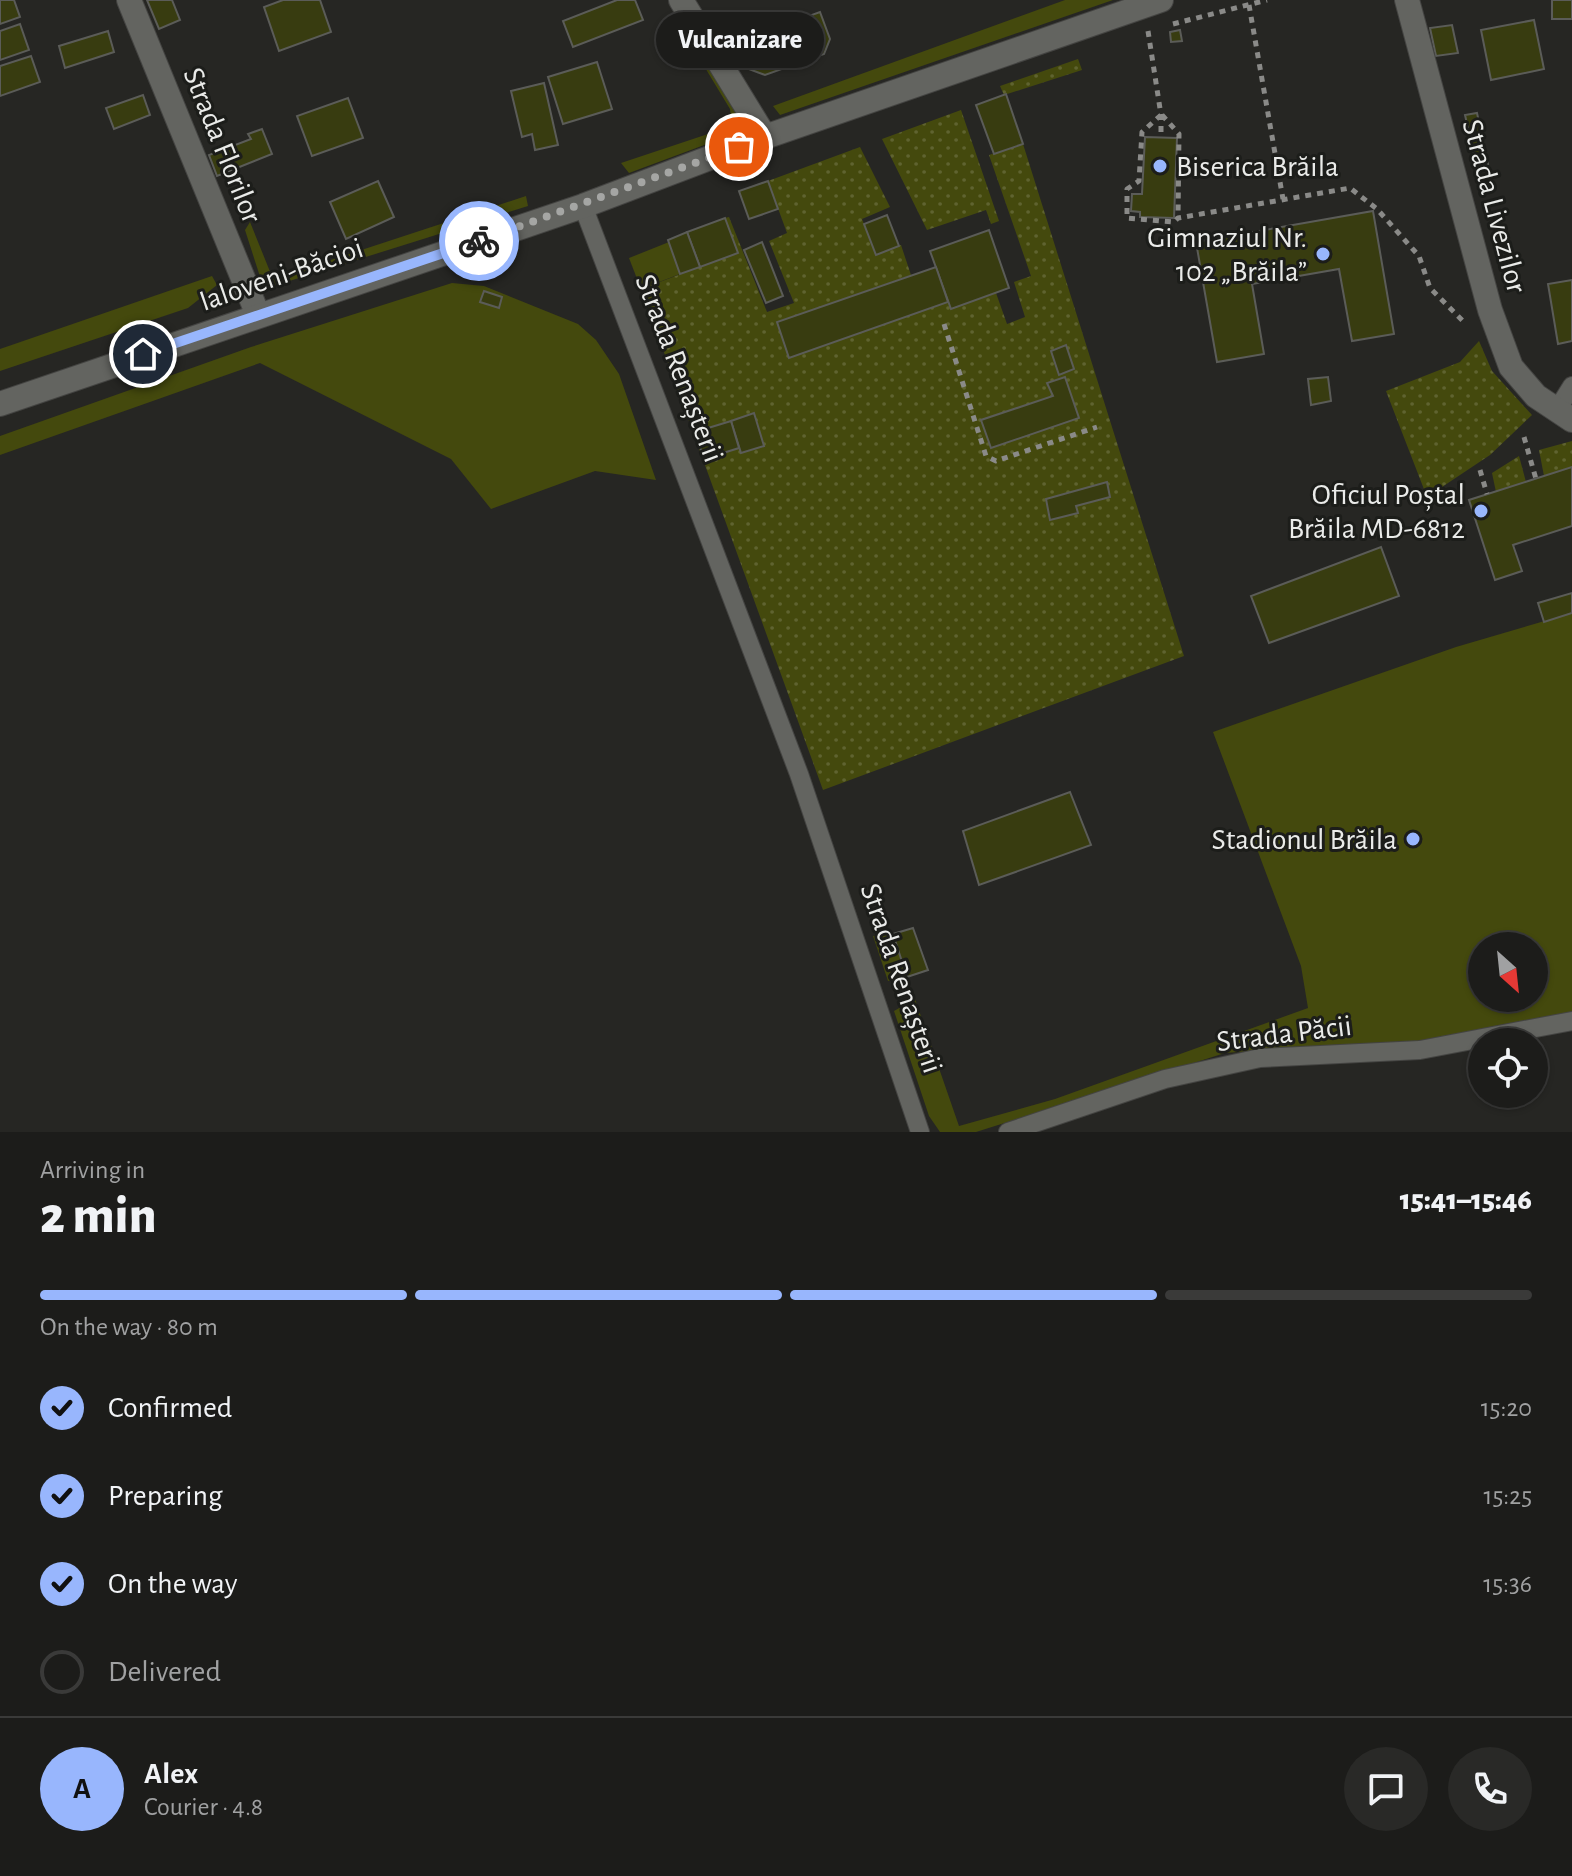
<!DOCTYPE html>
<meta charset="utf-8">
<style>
body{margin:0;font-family:"Alegreya Sans",sans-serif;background:#292927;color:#f1f3f6;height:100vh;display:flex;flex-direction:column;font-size:30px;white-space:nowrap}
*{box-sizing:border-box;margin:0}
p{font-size:26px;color:#a0a1a2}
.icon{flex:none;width:44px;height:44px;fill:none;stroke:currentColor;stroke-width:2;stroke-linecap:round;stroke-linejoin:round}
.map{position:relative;height:1132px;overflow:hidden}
.details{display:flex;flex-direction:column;background:#1c1c1a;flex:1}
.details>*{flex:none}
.needle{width:52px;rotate:153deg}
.controls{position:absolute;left:1468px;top:932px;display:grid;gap:16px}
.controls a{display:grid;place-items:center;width:80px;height:80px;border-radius:50%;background:#1c1c1a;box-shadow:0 2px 6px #0004,0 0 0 2px #3a3a39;font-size:40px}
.pin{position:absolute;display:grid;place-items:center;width:68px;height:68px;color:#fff;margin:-34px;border:4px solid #fff;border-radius:50%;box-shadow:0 2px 8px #0007}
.courier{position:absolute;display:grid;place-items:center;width:80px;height:80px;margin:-40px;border:6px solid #98b6fd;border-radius:50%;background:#fff;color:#222;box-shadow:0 2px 10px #0007}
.bubble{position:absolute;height:56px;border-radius:28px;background:#1c1c1a;box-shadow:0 2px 6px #0004,0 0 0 2px #3a3a39;font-size:26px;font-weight:800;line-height:56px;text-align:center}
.summary em{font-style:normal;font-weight:800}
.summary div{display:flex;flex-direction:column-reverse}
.summary{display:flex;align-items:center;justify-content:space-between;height:136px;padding:0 40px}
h1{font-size:52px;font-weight:800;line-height:60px}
.bar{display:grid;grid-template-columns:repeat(4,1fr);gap:12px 8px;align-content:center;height:96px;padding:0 40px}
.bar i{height:10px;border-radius:6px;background:#3a3a39}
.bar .on{background:#98b6fd}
.bar p{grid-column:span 4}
.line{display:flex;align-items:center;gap:20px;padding:0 40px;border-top:2px solid #3a3a39}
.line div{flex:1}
.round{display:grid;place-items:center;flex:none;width:84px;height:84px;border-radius:42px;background:#292927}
ol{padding:0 40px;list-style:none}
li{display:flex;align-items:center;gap:24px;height:88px}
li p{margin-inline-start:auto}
li .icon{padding:8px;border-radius:50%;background:#98b6fd;color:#111;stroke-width:4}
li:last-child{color:#a0a1a2}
li i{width:44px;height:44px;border:4px solid #3a3a39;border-radius:50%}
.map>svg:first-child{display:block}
</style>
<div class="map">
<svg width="1572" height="1132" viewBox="0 0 1572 1132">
<defs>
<pattern id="park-dots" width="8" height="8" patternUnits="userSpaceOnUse" patternTransform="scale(2)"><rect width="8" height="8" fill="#44490d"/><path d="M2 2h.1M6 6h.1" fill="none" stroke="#5f6330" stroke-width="1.8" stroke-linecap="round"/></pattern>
</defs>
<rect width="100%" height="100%" fill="#262623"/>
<g fill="#44490d" fill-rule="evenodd">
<path d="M1065 0H1113L780 115 773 106Z"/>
<path d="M687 21 737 105 742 131 629 173 621 163 732 126 730 109 678 23Z"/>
<path d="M526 196 528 206 264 289 245 230 250 222 273 279Z"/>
<path d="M669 242 680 274 641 289 629 258Z"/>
<path d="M212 276 217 285 188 308 0 371V349Z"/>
<path d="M452 283 484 286 578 324 596 340 619 374 656 480 595 471 491 509 451 459 260 363 0 455V436L251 347Z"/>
<path d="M1572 613V1013L1427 1043 1332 1045 1225 1053 976 1132H940L929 1116 894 1011 915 999 959 1126 1055 1099 1308 1008 1301 966 1213 732 1456 647ZM1482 946H1534V998H1482Z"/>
<path d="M893 934 907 977 888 981 873 936Z"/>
</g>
<g fill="url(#park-dots)">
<path d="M1078 59 1082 70 1004 95 1000 86Z"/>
<path d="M961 110 999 221 991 224 986 210 927 230 882 139Z"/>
<path d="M1023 144 1184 656 823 790 641 289 737 253 725 218 729 217 767 312 794 303 769 241 787 233 768 181 860 147 890 207 862 219 876 254 901 245 911 275 777 322 789 358 948 302 951 309 996 293 1007 324 1025 317 1014 282 1031 276 989 155Z"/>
<path d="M1479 341 1492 371 1532 415 1490 455 1427 497 1386 391 1460 362Z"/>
<path d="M1572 441V467L1544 476 1539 450Z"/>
<path d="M1519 456 1526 482 1496 492 1492 473Z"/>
</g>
<g fill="#383c10" stroke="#5b5c58" stroke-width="2">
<path d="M0 0H14L20 17 0 24Z"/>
<path d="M147 0H172L180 20 159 29Z"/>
<path d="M283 0H320L331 32 279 51 264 7Z"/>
<path d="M617 0H635L643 20 573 47 563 21Z"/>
<rect x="1552" y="0" width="20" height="19"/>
<path d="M820 12 830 39 824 54 765 75 746 68 737 42Z"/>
<path d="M1534 20 1544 69 1491 80 1481 30Z"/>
<path d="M20 24 29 50 0 60V31Z"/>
<path d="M1452 25 1458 53 1436 56 1430 28Z"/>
<path d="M1180 30 1182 41 1171 42 1170 32Z"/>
<path d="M108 31 114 52 65 68 59 46Z"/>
<path d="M31 56 40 82 0 96V66Z"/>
<path d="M597 62 612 109 563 124 548 77Z"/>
<path d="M544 83 558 145 535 150 532 134 522 137 511 91Z"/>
<path d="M1006 94 1023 144 994 154 976 105Z"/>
<path d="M143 95 150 115 114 129 106 108Z"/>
<path d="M348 98 363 138 312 156 297 116Z"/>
<path d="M1477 113 1488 164 1477 167 1465 115Z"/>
<path d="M262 129 272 154 217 176 209 155 251 139 248 134Z"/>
<path d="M1145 137 1177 138 1174 218 1140 217V212L1131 211 1132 194H1142Z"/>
<path d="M378 181 394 217 346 239 330 202Z"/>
<path d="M768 181 778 209 749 219 739 191Z"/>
<path d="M1373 211 1394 334 1352 341 1339 269 1252 284 1264 354 1217 362 1196 242Z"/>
<path d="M887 215 899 246 876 255 864 224Z"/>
<path d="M725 218 738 253 700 267 687 232Z"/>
<path d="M989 230 1009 288 951 309 930 251Z"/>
<path d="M687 232 700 267 680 274 668 240Z"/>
<path d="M762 242 783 296 766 303 744 250Z"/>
<path d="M936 267 948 302 789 358 777 322Z"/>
<path d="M1572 280V341L1558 344 1548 284Z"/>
<path d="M484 291 502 297 499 308 480 302Z"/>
<path d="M1066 345 1074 369 1059 375 1051 351Z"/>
<path d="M1065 377 1079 418 991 448 981 420 1053 396 1047 383Z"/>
<path d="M1328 377 1331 401 1311 405 1308 379Z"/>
<path d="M754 413 764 446 741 453 731 421Z"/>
<path d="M731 421 739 448 704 459 695 432Z"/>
<path d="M1572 467V526L1513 545 1522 571 1495 580 1469 500Z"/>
<path d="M1107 482 1110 497 1076 506 1078 513 1050 520 1046 499Z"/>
<path d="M1381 547 1399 596 1269 643 1251 596Z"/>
<path d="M1572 593V613L1544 622 1538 603Z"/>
<path d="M1070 792 1091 845 979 885 963 831Z"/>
<path d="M913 928 928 970 907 977 893 934Z"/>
</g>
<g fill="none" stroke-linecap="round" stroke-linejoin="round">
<defs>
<g id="service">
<path d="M583 206 799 774 920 1132"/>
<path d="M1557 410 1572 386"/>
<path d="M1008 1132 1165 1079 1260 1058 1420 1050 1572 1021"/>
</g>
<g id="minor">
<path d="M129 0 258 315"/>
<path d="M681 0 765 137"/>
<path d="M1407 0 1490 310 1511 367 1536 396 1572 420"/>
</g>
<path id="secondary" d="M0 404 583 206 765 137 1161 0"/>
</defs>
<use href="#service" stroke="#444442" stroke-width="20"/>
<use href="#minor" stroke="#444442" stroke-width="26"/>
<use href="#secondary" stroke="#444442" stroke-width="26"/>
<g stroke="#8a8a88" stroke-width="5" stroke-dasharray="6 6" stroke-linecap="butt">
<path d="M1249 5 1283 199"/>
<path d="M1173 24 1267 0"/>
<path d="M1148 31 1161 115V138"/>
<path d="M1161 115 1142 132 1139 181 1127 189V218L1174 222 1178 218 1350 188 1377 209 1419 256 1430 288 1465 323"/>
<path d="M1162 115 1179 134 1178 218"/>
<path d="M944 324 986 456 996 461 1097 427"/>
<path d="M1524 437 1536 479"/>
<path d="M1480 470 1487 494"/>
</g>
<use href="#service" stroke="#636460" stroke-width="18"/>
<use href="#minor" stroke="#636460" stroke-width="24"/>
<use href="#secondary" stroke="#636460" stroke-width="24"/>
</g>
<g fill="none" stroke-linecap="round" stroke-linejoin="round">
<path stroke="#a5a6a4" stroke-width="8" stroke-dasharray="0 14.4" d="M479 241 739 147"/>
<path stroke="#98b6fd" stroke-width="10" d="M143 354 479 241"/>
</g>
<g fill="#98b6fd" stroke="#1c1d1a" stroke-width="3">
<circle cx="1160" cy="166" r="8"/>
<circle cx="1323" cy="254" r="8"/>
<circle cx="1481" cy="511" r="8"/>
<circle cx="1413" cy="839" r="8"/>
</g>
<g text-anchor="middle" stroke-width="6" stroke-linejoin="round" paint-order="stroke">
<g font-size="30" fill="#eaebe9" stroke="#1c1d1a">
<text transform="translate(223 145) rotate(68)" y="10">Strada Florilor</text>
<text transform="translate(1495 206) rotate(75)" y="10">Strada Livezilor</text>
<text transform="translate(281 274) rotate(-19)" y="10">Ialoveni-Băcioi</text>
<text transform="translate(680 368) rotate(69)" y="10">Strada Renașterii</text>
<text transform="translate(902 978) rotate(71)" y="10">Strada Renașterii</text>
<text transform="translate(1284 1033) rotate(-7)" y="10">Strada Păcii</text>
</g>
<g font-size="30" fill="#eaebe9" stroke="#1c1d1a" text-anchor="end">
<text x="1176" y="176" text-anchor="start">Biserica Brăila</text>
<text x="1307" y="247">Gimnaziul Nr.<tspan x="1307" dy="34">102 „Brăila”</tspan></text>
<text x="1465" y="504">Oficiul Poștal<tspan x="1465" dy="34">Brăila MD-6812</tspan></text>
<text x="1397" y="849">Stadionul Brăila</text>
</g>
</g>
</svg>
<div class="controls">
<a><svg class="needle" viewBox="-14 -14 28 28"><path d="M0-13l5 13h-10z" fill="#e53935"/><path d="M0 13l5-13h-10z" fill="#a0a1a2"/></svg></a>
<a><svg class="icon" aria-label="locate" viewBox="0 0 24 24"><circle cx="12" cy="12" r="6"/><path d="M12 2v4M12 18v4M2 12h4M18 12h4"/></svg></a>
</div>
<div class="pin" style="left:739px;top:147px;background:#ea580c"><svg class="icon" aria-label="bag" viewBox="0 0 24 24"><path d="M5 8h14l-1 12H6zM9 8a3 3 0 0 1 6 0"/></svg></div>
<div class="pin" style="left:143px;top:354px;background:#1f2937"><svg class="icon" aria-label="home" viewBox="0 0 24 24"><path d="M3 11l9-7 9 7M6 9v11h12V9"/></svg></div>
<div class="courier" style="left:479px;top:241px"><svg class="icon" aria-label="bike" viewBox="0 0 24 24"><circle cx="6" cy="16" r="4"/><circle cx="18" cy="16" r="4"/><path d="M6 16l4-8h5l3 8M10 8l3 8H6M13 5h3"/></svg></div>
<div class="bubble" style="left:656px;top:12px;width:168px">Vulcanizare</div>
</div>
<section class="details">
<div class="summary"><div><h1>2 min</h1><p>Arriving in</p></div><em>15:41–15:46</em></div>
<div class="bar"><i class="on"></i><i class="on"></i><i class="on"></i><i></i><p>On the way · 80 m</p></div>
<ol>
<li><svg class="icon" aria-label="check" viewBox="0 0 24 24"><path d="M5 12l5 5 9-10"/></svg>Confirmed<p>15:20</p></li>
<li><svg class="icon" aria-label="check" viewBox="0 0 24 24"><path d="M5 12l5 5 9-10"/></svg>Preparing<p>15:25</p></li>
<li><svg class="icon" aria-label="check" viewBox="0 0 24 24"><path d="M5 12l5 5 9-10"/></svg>On the way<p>15:36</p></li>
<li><i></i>Delivered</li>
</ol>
<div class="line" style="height:144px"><b class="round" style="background:#98b6fd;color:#111">A</b><div><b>Alex</b><p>Courier · 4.8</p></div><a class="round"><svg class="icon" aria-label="chat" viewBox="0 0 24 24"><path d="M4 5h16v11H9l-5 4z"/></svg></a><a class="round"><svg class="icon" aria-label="phone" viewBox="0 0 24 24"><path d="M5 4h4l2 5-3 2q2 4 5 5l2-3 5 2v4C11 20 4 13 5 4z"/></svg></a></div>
</section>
